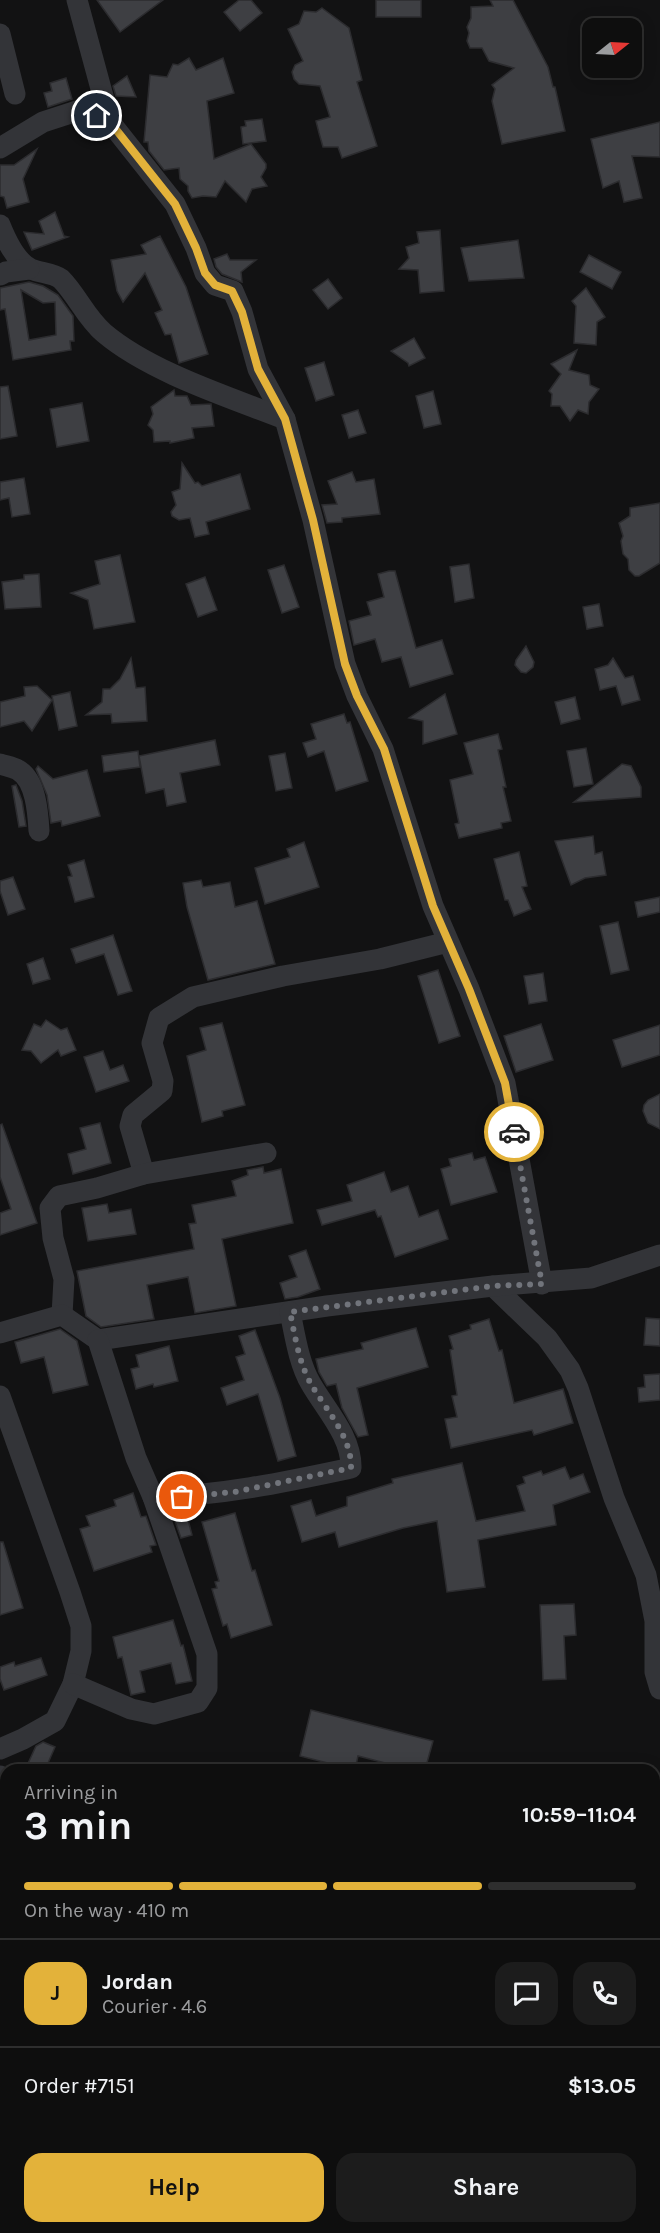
<!DOCTYPE html>
<meta charset="utf-8">
<style>
body{margin:0;font-family:Karla,sans-serif;background:#1c1c1c;color:#f1f3f6;height:100vh;display:flex;flex-direction:column;font-size:22px;white-space:nowrap}
*{box-sizing:border-box;margin:0}
p{font-size:20px;color:#9b9c9e}
.icon{flex:none;width:33px;height:33px;fill:none;stroke:currentColor;stroke-width:2;stroke-linecap:round;stroke-linejoin:round}
.map{position:relative;flex:1;overflow:hidden}
.panel{position:absolute;left:0px;top:1764px;width:660px;height:470px;display:flex;flex-direction:column;background:#0e0e0e;border-radius:18px 18px 0 0;box-shadow:0 3px 15px #0003,0 0 0 2px #2e2e2e}
.panel>*{flex:none}
.needle{width:39px;rotate:72deg}
.buttons{position:absolute;left:582px;top:18px;display:grid;gap:12px}
.buttons a{display:grid;place-items:center;width:60px;height:60px;border-radius:12px;background:#0e0e0e;box-shadow:0 3px 15px #0003,0 0 0 2px #2e2e2e;font-size:30px}
.pin{position:absolute;display:grid;place-items:center;width:51px;height:51px;color:#fff;margin:-26px;border:3px solid #fff;border-radius:50%;box-shadow:0 2px 6px #0007}
.courier{position:absolute;display:grid;place-items:center;width:60px;height:60px;margin:-30px;border:4px solid #e3b23a;border-radius:50%;background:#fff;color:#222;box-shadow:0 2px 8px #0007}
.overview em{font-style:normal;font-weight:700}
.overview div{display:flex;flex-direction:column-reverse}
.overview{display:flex;align-items:center;justify-content:space-between;height:102px;padding:0 24px}
h1{font-size:39px;font-weight:700;line-height:45px}
.bar{display:grid;grid-template-columns:repeat(4,1fr);gap:9px 6px;align-content:center;height:72px;padding:0 24px}
.bar i{height:8px;border-radius:4px;background:#2e2e2e}
.bar .current{background:#e3b23a}
.bar p{grid-column:span 4}
.line{display:flex;align-items:center;gap:15px;padding:0 24px;border-top:2px solid #2e2e2e}
.line div{flex:1}
.round{display:grid;place-items:center;flex:none;width:63px;height:63px;border-radius:18px;background:#1c1c1c}
.action{display:flex;gap:12px;margin-top:auto;padding:12px 24px}
.action a{flex:1;height:69px;border-radius:18px;background:#e3b23a;color:#111;font-size:24px;font-weight:700;line-height:69px;text-align:center}
.action a+a{background:#1c1c1c;color:#f1f3f6}
.map>svg:first-child{display:block}
</style>
<div class="map">
<svg width="660" height="2233" viewBox="0 0 660 2233">
<rect width="100%" height="100%" fill="#121213"/>
<g fill="#3e3f43" stroke="#2c2c2f" stroke-width="1.5" fill-rule="evenodd">
<path d="M97 0H163L120 32Z"/>
<path d="M239 0H251L262 13 240 31 224 12Z"/>
<rect x="376" y="0" width="45" height="17"/>
<path d="M490 0H513L548 67 553 87H555L565 131 502 144 492 101 495 89 492 85 514 68 489 61 482 48H470L467 41 469 33 467 27 471 18V7L493 6Z"/>
<path d="M322 8 349 28 362 80 357 82 377 146 342 158 338 147H323L319 133 316 121 330 117 320 86 299 84 294 79 292 72 295 65 303 61 288 29 299 24 304 11 316 12Z"/>
<path d="M189 58 196 70 223 58 234 93 207 101 214 159 251 144 266 164V168L261 177 267 186 252 189 246 202 225 181 216 197 203 196 192 198 188 191V186L180 179 179 168 164 170 149 151 148 142H144L150 75 167 77 173 64 178 65Z"/>
<path d="M127 76 136 97 116 96 113 86Z"/>
<path d="M66 78 72 99 48 107 44 93 52 91 50 83Z"/>
<path d="M262 119 266 141 243 144 241 127 246 126 245 121Z"/>
<path d="M660 122V157L632 156 642 198 624 202 619 181 603 188 591 139Z"/>
<path d="M37 149 23 179 29 202 7 208 4 197 0 196V165H14Z"/>
<path d="M55 212 64 236 68 237 32 250 24 232 44 234 39 221Z"/>
<path d="M440 230 444 291 420 293 418 270 399 269 409 258 406 247 419 243 417 232Z"/>
<path d="M160 236 186 287 208 354 179 363 171 334 165 335 155 313 162 310 145 273 123 302 117 291 111 260 146 254 141 245Z"/>
<path d="M518 240 524 278 469 281 461 248Z"/>
<path d="M227 254 230 260H256L241 272 242 282 222 274 216 267 214 259Z"/>
<path d="M589 255 621 272 612 289 580 272Z"/>
<path d="M328 279 342 298 328 309 313 290Z"/>
<path d="M29 282 43 286 58 295 73 316 74 341H70L71 350 13 360 5 309 0 310V288ZM21 290 43 303 55 302 56 335 29 340Z"/>
<path d="M586 288 605 317 597 322 596 345 574 343 576 306 572 301Z"/>
<path d="M414 338 425 358 409 366 408 363 391 351Z"/>
<path d="M577 350 569 370 589 375 590 385 599 389 589 402 588 414 578 410 570 421 560 406H551L552 394 549 391 561 374 551 364Z"/>
<path d="M324 362 334 395 316 401 305 368Z"/>
<path d="M8 386 17 436 0 439V387Z"/>
<path d="M174 390 175 396H187L191 405 211 404 214 426 192 428 194 438 170 443V441L154 442 153 430 148 425 153 414 151 407Z"/>
<path d="M433 391 441 424 424 428 416 396Z"/>
<path d="M82 403 89 441 57 447 50 409Z"/>
<path d="M358 410 366 433 349 438 342 415Z"/>
<path d="M182 463 195 483 198 482 202 486 240 474 250 509 206 522 209 534 195 537 190 518 179 520 172 516 171 512 176 505 172 492 180 489Z"/>
<path d="M352 472 356 482 374 479 380 514 342 518V522L327 523 322 505 337 504 328 481Z"/>
<path d="M24 478 30 514 12 517 9 498 0 500V482Z"/>
<path d="M660 503V563L639 576H635L629 570 628 559 623 554 621 541 623 536 619 523 630 516V508Z"/>
<path d="M120 555 135 622 94 629 88 600 71 593 100 584 95 561Z"/>
<path d="M469 564 474 598 455 602 450 567Z"/>
<path d="M284 565 299 607 282 613 268 570Z"/>
<path d="M389 571H395L416 648 442 640 453 674 410 687 401 657 382 662 375 639 354 645 349 621 371 615 367 602 384 597 378 574Z"/>
<path d="M39 574 41 607 5 609 2 582 24 579V575Z"/>
<path d="M205 577 217 610 198 617 186 584Z"/>
<path d="M599 604 603 626 587 629 583 607Z"/>
<path d="M526 646 534 662 533 667 526 673 521 672 515 665 516 660Z"/>
<path d="M131 658 136 688 145 687 147 721 112 723 111 714 86 715 102 702 103 689H110L120 679Z"/>
<path d="M613 658 625 678 633 676 640 700 622 705 616 686 600 690 595 669 608 665Z"/>
<path d="M37 686 52 700 32 731 24 721 0 727V702L25 696 24 687Z"/>
<path d="M70 692 77 726 59 730 52 696Z"/>
<path d="M445 694 457 734 423 744V721L409 718Z"/>
<path d="M575 697 580 719 561 724 555 702Z"/>
<path d="M344 714 347 723 350 722 368 781 336 791 324 751 308 757 303 743 316 739 311 724Z"/>
<path d="M498 734 502 749 498 750 506 787H503L511 821 501 823 502 828 459 838 455 824 459 823 450 780 473 774 464 743Z"/>
<path d="M215 740 220 765 180 773 186 802 167 806 164 789 146 793 139 756Z"/>
<path d="M586 748 593 784 574 787 567 751Z"/>
<path d="M138 751 140 767 104 772 102 756Z"/>
<path d="M285 753 292 788 276 791 269 756Z"/>
<path d="M622 764 631 766 641 787V797L574 802Z"/>
<path d="M38 766 53 779 87 770 100 816 62 826 61 821 51 823 47 795 36 769Z"/>
<path d="M16 785 22 801 26 826 19 827 12 786Z"/>
<path d="M593 836 595 854 602 852 606 875 585 878 571 885 555 841Z"/>
<path d="M304 842 319 887 265 904 255 868 290 857 287 849Z"/>
<path d="M519 852 527 886 522 887 531 909 514 916 508 900H505L494 859Z"/>
<path d="M84 860 94 897 75 902 68 877 72 876 68 865Z"/>
<path d="M13 877 25 909 8 915 0 891V881Z"/>
<path d="M201 880 203 887 230 882 235 907 257 901 275 964 208 980 187 907 183 883Z"/>
<path d="M660 897V912L638 917 635 902Z"/>
<path d="M618 922 629 970 611 974 600 926Z"/>
<path d="M113 935 132 991 118 995 104 954 76 963 71 949Z"/>
<path d="M43 958 50 979 33 984 27 964Z"/>
<path d="M438 970 460 1036 439 1043 418 976Z"/>
<path d="M543 973 547 1001 529 1004 524 976Z"/>
<path d="M46 1020 61 1030 67 1028 76 1050 61 1056 58 1050 41 1063 31 1051 22 1050 34 1024 41 1027Z"/>
<path d="M222 1023 245 1105 222 1111 223 1116 202 1122 187 1056 206 1050 200 1028Z"/>
<path d="M541 1024 553 1060 516 1072 504 1036Z"/>
<path d="M660 1025V1055L622 1067 613 1040Z"/>
<path d="M103 1051 110 1070 123 1065 129 1081 96 1092 84 1057Z"/>
<path d="M660 1094V1129L648 1123 643 1111 644 1105 648 1100Z"/>
<path d="M100 1123 111 1163 73 1174 68 1154 86 1149 80 1128Z"/>
<path d="M2 1124 37 1223 0 1235V1213L11 1209 0 1177V1125Z"/>
<path d="M472 1153 474 1160 485 1157 497 1192 451 1205 441 1169 451 1166 449 1159Z"/>
<path d="M263 1167 264 1173 281 1169 293 1223 222 1239 236 1306 195 1313 188 1277 147 1285 154 1319 101 1327 86 1316 77 1271 194 1249 189 1224 196 1223 192 1205 236 1196 232 1181 248 1175 247 1170Z"/>
<path d="M384 1172 391 1192 408 1186 419 1217 438 1210 448 1239 395 1257 381 1216 378 1217 375 1210 322 1225 317 1210 352 1201 347 1185Z"/>
<path d="M107 1204 109 1213 131 1209 136 1234 88 1241 82 1208Z"/>
<path d="M306 1250 320 1289 298 1297 285 1299 280 1283 297 1277 289 1256Z"/>
<path d="M646 1318 660 1319V1346L644 1345Z"/>
<path d="M489 1319 499 1351 502 1350 514 1403 563 1389 573 1423 534 1435 532 1430 451 1448 445 1419 457 1417 452 1396 457 1395 450 1350 453 1349 449 1336 471 1329 470 1325Z"/>
<path d="M416 1328 428 1367 357 1388 368 1435 358 1437 342 1408 336 1384 327 1386 319 1372 316 1359 363 1349 361 1343Z"/>
<path d="M60 1329 77 1341 88 1385 53 1393 44 1357 21 1363 15 1342Z"/>
<path d="M255 1330 280 1398 296 1456 278 1461 258 1394 227 1405 221 1388 244 1380 236 1357 245 1354 239 1336Z"/>
<path d="M169 1346 178 1381 154 1387 153 1384 136 1389 131 1369 139 1367 136 1355Z"/>
<path d="M660 1374V1400L639 1402 638 1388 645 1387 644 1375Z"/>
<path d="M462 1463 476 1521 525 1511 517 1486 525 1483 523 1477 541 1471 543 1475 565 1467 570 1479 583 1474 590 1492 553 1505 556 1525 478 1540 485 1587 447 1592 437 1521 403 1528 339 1547 335 1532 302 1542 291 1506 311 1500 316 1516 347 1506V1497L393 1483 392 1479Z"/>
<path d="M133 1493 141 1517 146 1516 156 1545 150 1546 152 1552 94 1571 80 1529 90 1526 86 1516 116 1506 114 1500Z"/>
<path d="M185 1508 192 1535 181 1538 171 1510Z"/>
<path d="M235 1513 252 1571 255 1570 272 1625 231 1638 227 1624 223 1626 212 1589 217 1588 215 1582 219 1581 202 1522Z"/>
<path d="M0 1542H3L23 1608 0 1615Z"/>
<path d="M574 1604 576 1635 564 1636 566 1679 543 1680 540 1605Z"/>
<path d="M173 1620 181 1646 183 1645 192 1681 176 1684 171 1663 140 1671 145 1692 131 1695 122 1657 118 1658 113 1637Z"/>
<path d="M41 1658 47 1675 4 1690 0 1679V1667L14 1662 15 1666Z"/>
<path d="M311 1710 433 1741 425 1770H397V1766L358 1756 355 1770 300 1756Z"/>
<path d="M43 1742 55 1747 45 1770H25L36 1746Z"/>
</g>
<g fill="none" stroke-linecap="round" stroke-linejoin="round">
<g stroke="#333438" stroke-width="21">
<path d="M77 0 110 122 175 204 196 248 205 273 215 285 233 291 242 312 258 369 285 419 313 520 345 664 357 696 383 749 433 906 469 989 505 1083 542 1284"/>
<path d="M0 34 15 94"/>
<path d="M0 148 43 122 83 109 110 122"/>
<path d="M0 225C6 240 16 262 31 269 40 273 53 273 61 279 77 295 86 318 104 333 150 372 229 397 285 419"/>
<path d="M0 275 6 272 29 269"/>
<path d="M0 764C6 766 13 767 18 770 36 780 38 813 39 831"/>
<path d="M144 1174 130 1126 133 1115 162 1091 163 1081 152 1043 159 1018 193 997 283 976 380 959 448 942"/>
<path d="M493 1286 547 1338 570 1370 578 1388 614 1498 646 1575 655 1621V1672L660 1689"/>
<path d="M62 1315 64 1279 53 1238 50 1208 59 1196 97 1188 144 1174 266 1153"/>
<path d="M0 1333 62 1315 98 1340 327 1306 493 1286 591 1278 660 1255"/>
<path d="M98 1340 136 1458 153 1497C220 1496 285 1482 351 1468 352 1437 326 1410 311 1384 299 1364 295 1336 290 1312"/>
<path d="M0 1396 70 1592 81 1626V1651L73 1684 55 1721 23 1739 0 1749"/>
<path d="M73 1684 131 1709 154 1714 198 1702 207 1688V1654L153 1497"/>
<path d="M0 1776 6 1779"/>
<path d="M0 2057 6 2060"/>
<path d="M271 2228 292 2233"/>
<path d="M72 2233 73 2228"/>
<path d="M317 2233V2228"/>
</g>
</g>
<g fill="none" stroke-linecap="round" stroke-linejoin="round">
<path stroke="#71747b" stroke-width="6" stroke-dasharray="0 10.8" d="M182 1497 234 1492 351 1468C352 1437 326 1410 311 1384 299 1363 295 1336 290 1312L493 1286 542 1284 514 1132"/>
<path stroke="#e3b23a" stroke-width="8" d="M97 116 110 122 175 204 196 248 205 273 215 285 232 291 242 312 258 369 285 419 313 520 345 664 357 696 384 749 433 906 469 989 505 1083 514 1132"/>
</g>
</svg>
<div class="buttons">
<a><svg class="needle" viewBox="-14 -14 28 28"><path d="M0-13l5 13h-10z" fill="#e53935"/><path d="M0 13l5-13h-10z" fill="#9b9c9e"/></svg></a>
</div>
<div class="pin" style="left:182px;top:1497px;background:#ea580c"><svg class="icon" aria-label="bag" viewBox="0 0 24 24"><path d="M5 8h14l-1 12H6zM9 8a3 3 0 0 1 6 0"/></svg></div>
<div class="pin" style="left:97px;top:116px;background:#1f2937"><svg class="icon" aria-label="home" viewBox="0 0 24 24"><path d="M3 11l9-7 9 7M6 9v11h12V9"/></svg></div>
<div class="courier" style="left:514px;top:1132px"><svg class="icon" aria-label="car" viewBox="0 0 24 24"><path d="M5 17H2v-5l4-1 3-4h7l3 4 3 1v5h-3M9 17h6M6 11h13"/><circle cx="7" cy="17" r="2"/><circle cx="17" cy="17" r="2"/></svg></div>
<section class="panel">
<div class="overview"><div><h1>3 min</h1><p>Arriving in</p></div><em>10:59–11:04</em></div>
<div class="bar"><i class="current"></i><i class="current"></i><i class="current"></i><i></i><p>On the way · 410 m</p></div>
<div class="line" style="height:108px"><b class="round" style="background:#e3b23a;color:#111">J</b><div><b>Jordan</b><p>Courier · 4.6</p></div><a class="round"><svg class="icon" aria-label="chat" viewBox="0 0 24 24"><path d="M4 5h16v11H9l-5 4z"/></svg></a><a class="round"><svg class="icon" aria-label="phone" viewBox="0 0 24 24"><path d="M5 4h4l2 5-3 2q2 4 5 5l2-3 5 2v4C11 20 4 13 5 4z"/></svg></a></div>
<div class="line" style="height:78px"><div>Order #7151</div><b>$13.05</b></div>
<div class="action"><a>Help</a><a>Share</a></div>
</section>
</div>
